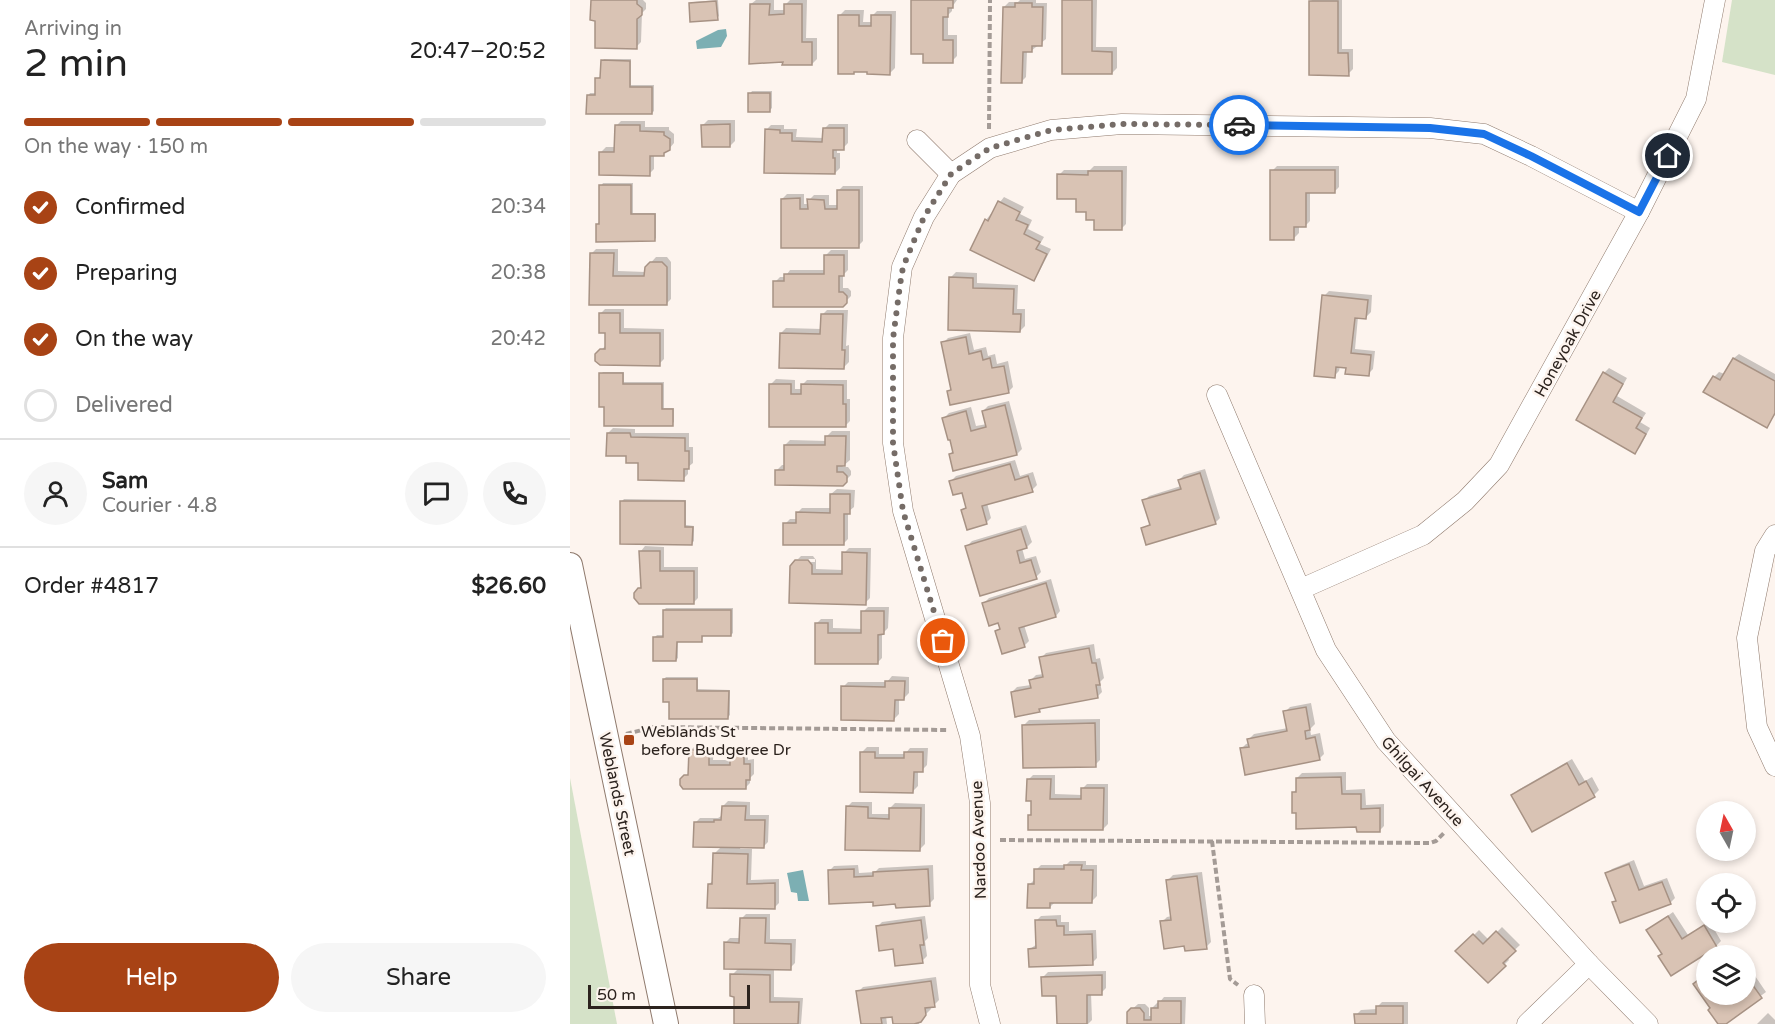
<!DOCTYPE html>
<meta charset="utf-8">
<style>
body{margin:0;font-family:"Varela Round",sans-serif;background:#f6f6f6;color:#222;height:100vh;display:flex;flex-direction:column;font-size:22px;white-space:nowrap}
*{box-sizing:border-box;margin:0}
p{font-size:20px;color:#767676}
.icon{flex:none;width:33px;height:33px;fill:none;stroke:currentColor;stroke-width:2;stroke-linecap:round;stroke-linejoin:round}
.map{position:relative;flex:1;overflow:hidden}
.side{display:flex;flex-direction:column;background:#fff;width:570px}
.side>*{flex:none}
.needle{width:39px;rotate:351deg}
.fabs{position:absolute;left:1126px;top:801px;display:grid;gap:12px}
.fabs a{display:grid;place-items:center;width:60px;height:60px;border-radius:50%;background:#fff;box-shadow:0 3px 9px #0003;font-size:30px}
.scale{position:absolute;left:18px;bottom:15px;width:162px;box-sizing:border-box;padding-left:6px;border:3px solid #2c231e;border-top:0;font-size:16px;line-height:21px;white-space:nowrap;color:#2c231e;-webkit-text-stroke:4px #fdf4ee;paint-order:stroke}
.pin{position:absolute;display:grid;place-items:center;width:51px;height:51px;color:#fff;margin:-26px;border:3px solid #fff;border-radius:50%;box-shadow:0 2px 6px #0007}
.courier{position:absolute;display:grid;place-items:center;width:60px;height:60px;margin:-30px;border:4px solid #1a73e8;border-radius:50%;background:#fff;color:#222;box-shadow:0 2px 8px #0007}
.head em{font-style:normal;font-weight:600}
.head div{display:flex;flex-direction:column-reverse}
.head{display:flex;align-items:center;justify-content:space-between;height:102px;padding:0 24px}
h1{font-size:39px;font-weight:600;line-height:45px}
.bar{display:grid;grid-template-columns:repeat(4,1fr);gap:9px 6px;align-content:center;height:72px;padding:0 24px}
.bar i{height:8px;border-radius:4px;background:#e0e0e0}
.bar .active{background:#a84315}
.bar p{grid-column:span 4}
.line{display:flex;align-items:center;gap:15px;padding:0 24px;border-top:2px solid #e0e0e0}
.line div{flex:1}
.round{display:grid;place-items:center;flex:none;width:63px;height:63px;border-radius:32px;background:#f6f6f6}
ol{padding:0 24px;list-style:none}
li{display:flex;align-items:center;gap:18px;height:66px}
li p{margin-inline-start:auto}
li .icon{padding:6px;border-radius:50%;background:#a84315;color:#fff;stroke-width:4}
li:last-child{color:#767676}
li i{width:33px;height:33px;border:3px solid #e0e0e0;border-radius:50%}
.cta{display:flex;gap:12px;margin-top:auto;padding:12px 24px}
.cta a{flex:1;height:69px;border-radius:36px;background:#a84315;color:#fff;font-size:24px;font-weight:600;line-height:69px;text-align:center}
.cta a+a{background:#f6f6f6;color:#222}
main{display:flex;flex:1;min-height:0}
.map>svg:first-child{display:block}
</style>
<main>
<section class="side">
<div class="head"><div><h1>2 min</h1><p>Arriving in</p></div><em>20:47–20:52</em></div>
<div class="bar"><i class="active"></i><i class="active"></i><i class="active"></i><i></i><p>On the way · 150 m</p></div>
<ol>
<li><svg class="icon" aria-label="check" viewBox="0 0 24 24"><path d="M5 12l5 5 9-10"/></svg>Confirmed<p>20:34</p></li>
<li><svg class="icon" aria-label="check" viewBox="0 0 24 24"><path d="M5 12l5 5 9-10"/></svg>Preparing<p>20:38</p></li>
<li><svg class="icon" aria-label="check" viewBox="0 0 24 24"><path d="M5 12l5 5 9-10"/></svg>On the way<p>20:42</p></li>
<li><i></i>Delivered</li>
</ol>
<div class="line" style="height:108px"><a class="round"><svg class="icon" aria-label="person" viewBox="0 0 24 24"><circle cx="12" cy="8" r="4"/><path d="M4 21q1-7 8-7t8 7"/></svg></a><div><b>Sam</b><p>Courier · 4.8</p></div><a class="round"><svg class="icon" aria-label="chat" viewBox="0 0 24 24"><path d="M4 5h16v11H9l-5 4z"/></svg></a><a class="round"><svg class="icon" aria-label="phone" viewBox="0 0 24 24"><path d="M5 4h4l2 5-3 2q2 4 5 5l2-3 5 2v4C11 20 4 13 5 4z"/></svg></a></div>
<div class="line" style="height:78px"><div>Order #4817</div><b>$26.60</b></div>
<div class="cta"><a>Help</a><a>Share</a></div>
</section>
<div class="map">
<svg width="1205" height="1024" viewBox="0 0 1205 1024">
<rect width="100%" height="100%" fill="#fdf4ee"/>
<g fill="#d5e2c8">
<path d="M1162 0H1205V75L1152 62Z"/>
<path d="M0 778 47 1024H0Z"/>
</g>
<g fill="#7cafb3">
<path d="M156 29 157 36 151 47 127 49 126 41 148 30Z"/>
<path d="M233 870 239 901H228L227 893 221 892 217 873Z"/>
</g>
<g fill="#0003">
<path d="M22 0H73L76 3V9L72 13 71 42 66 47 27 19Z"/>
<path d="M148 0 149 16 147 18 120 4 123 2Z"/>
<path d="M186 0H204V10H215V5L220 0H237L236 38H247V59L242 64 181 4Z"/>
<path d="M342 0H387L382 7V11L378 15V35H387V56L382 61Z"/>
<path d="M450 0H466V3H477L476 39 461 51H457L456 77 451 82 434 7 439 2H448Z"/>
<path d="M494 0H527L526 47H547V68L542 73H494Z"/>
<path d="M742 0H772V49H783V69L778 74 741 1Z"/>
<path d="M275 10H294L293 22H302V16L307 11H326L325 68 320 73 298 70 270 15Z"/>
<path d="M34 59H61V85H84V111L82 113 18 96 20 93H26V79L32 76V61Z"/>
<path d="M182 91H202V108L200 110 180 94Z"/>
<path d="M138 120H165V141L160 146 133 125Z"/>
<path d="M51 121H75V127H99V130L104 134V143L99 149 93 155H84V169L79 174 31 152 36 147H46V126Z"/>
<path d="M259 124H278V143L273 148H267V153H270V168L265 173 196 130 201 125H214V129H227L226 137 254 138V129Z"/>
<path d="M524 166H557L556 224 551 229 526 218 489 175 494 170H520Z"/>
<path d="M707 166H769V187L764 192H740V221L735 226H729V233L724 238 702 171Z"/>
<path d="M33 183H63V213H86V238L84 240 27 225 29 222 31 186Z"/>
<path d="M273 186H293V241L288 246 212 199 217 194H234V204H239V200L244 195H259V205H268V191Z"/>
<path d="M434 197 454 207 450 214 462 220 458 229 474 237 470 244 481 249 468 274 463 279 416 220Z"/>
<path d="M26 249H48V271L76 272V268L86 257H97L101 262V299L96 304 21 303V254Z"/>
<path d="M261 250H278V270L273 275V288H278L281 291V296L272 305 205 282 210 277H215L220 270H256V255Z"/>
<path d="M386 272 407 273V283L448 285 447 309H455V326L450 331 381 277Z"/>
<path d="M759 291 802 295 801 312 796 317H788L785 349 805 351 803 369 798 374 777 367 770 366 769 371 764 376 754 296Z"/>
<path d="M35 309H54V328L94 329V359L89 364 27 355 36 345V332L30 314Z"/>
<path d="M257 310H278L276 346 279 345V362L274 367 211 333 216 328 252 329V315Z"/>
<path d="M400 333 404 350 416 347 418 356 425 354 427 364 438 361 443 387 438 392H378L382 388 373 343 378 338Z"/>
<path d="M1169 354 1205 374V415L1197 426 1144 377 1149 372 1155 374 1164 358Z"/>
<path d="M1039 368 1057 378 1047 396 1076 413 1070 422 1080 428 1070 447 1065 452 1008 419 1034 373Z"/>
<path d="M33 372H54V382H94V408H104V422L102 424 35 405 31 374Z"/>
<path d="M206 379 225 380V389H232V385L237 380H277V399H280V421L275 426 201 384Z"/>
<path d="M439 401 452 449 447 454 384 469 380 454 384 450 374 418 379 413 401 407 406 426 417 424 413 411 418 406Z"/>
<path d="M43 428 65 429V433H119V447H123V463L118 467V474L113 479 69 461 38 433Z"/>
<path d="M262 431H280V460L272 467H278L281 471V475L272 484 207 470 212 465H215V445L220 440 257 441V436Z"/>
<path d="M445 460 450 476 463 472 467 485 462 490 417 503 421 518 416 523 393 510 397 506 393 491 381 481 386 476Z"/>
<path d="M635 469 650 518 645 523 573 529 581 523 574 501 579 496 611 486 609 480 614 475Z"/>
<path d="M267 489 285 490 284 507 278 512V539L273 544 215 524 220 519H227V513L232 508H261V494Z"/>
<path d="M54 499 116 500V525L124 526V541L122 543 52 501Z"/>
<path d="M456 525 462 542 457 547 452 548 455 559 466 556 471 572 466 577 397 546 402 541Z"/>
<path d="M75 546 94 547V567H128V598L123 603 65 593 72 586 71 551Z"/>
<path d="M279 548H301L300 598 295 603 221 602 226 562H245V559H228L231 556H243L246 560V569L273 570 274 553Z"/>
<path d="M481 579 490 611 486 616 454 625 459 641 454 646 426 632 431 627 414 603 419 598Z"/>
<path d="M298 607H319L318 628 312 634V658L307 663 246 662V624L251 619H263V628L293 629V612Z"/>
<path d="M96 608H163V633L161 635H134L131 640H108V658L106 660 85 637 87 635H94V610Z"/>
<path d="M524 644 526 659 530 658 534 678 530 682 532 692 527 697 473 707 469 711 442 692 447 687 461 685V680L466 675 474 674 471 658 476 653Z"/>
<path d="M322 676 339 677V693L334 698H329V714L324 719 273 687 278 682H317Z"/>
<path d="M96 677H128V689L160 690V715L158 717 100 700 94 679Z"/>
<path d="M741 703 745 724 740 729 741 735 750 733 754 754 749 759 671 749 676 744 680 743 679 739 684 734 718 728 715 712 720 707Z"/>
<path d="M530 719V760L525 765 454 725 459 720Z"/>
<path d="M125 746H144L143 760H162L171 750H176L178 753V760L184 759V774L180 778V783L175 788 112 780 120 772V751Z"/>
<path d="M297 747H309V754H335L340 748H358L357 765 352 770H348V786L343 791 292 752Z"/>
<path d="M1002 759 1015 781 1022 777 1029 790 1024 795 963 830 943 795 948 790Z"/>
<path d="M776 772V790L795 789 796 805 814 804V826L809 831 727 812 723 793 727 789V778L732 773Z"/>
<path d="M463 775H485V794L512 795V789L517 784H538V824L533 829 460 815 462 813V799L458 780Z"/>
<path d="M158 801 180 802V815H199L198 842 193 847 171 846 170 849H182L181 880 209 879V903L204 908 139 884 144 880V854L152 846 125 823 130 818H148L153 815V806Z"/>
<path d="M282 802H302V814H320V808L325 803 355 804V844L350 849 277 807Z"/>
<path d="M1064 860 1074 886 1097 878 1105 898 1100 903 1044 902 1047 899 1037 874 1042 869Z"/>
<path d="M500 861H516V865H527V896L522 901 485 902 480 907 459 885 464 880 466 870 471 865H496Z"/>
<path d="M288 865 289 873 305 872 309 868 363 865 364 899 359 904 304 900 259 871 264 866Z"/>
<path d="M632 872 641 942 636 947 615 945 592 922 597 917 602 916 598 880 603 875Z"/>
<path d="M1103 912 1118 935 1140 922 1151 941 1146 946 1102 974 1093 954 1078 930Z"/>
<path d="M176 914H200V939H226L225 963 220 968H204V997L233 998 231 1024H165L166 995 162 975 170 967 155 943 160 938H171V919Z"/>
<path d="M491 915V922H499V931L526 930 527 958 522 963 460 949 467 944 466 921 471 916Z"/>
<path d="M355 916 358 938 355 941 357 956 352 961 324 947 307 927 312 922Z"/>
<path d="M932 927 950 945 937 957 939 960 918 981 888 951 909 930 919 940Z"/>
<path d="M536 971V988L531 993H521L522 1020 518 1024H488L487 994 473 977 478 972Z"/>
<path d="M1183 973 1196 992 1153 1024H1150L1129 979 1137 974V994H1176V978Z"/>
<path d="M366 977 369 1000 364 1005 360 1006 361 1009 349 1021V1024H325L324 1015 316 1016 317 1024H292L288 992 293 987Z"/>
<path d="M594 997H616L615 1024H558V1013L568 1004H575L579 1008V1016H582V1008L587 1003H589Z"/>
<path d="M812 1002H838V1024H786V1015L791 1010 807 1009V1007Z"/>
<path d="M1198 1013 1205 1020V1024H1187Z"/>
</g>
<g fill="#d9c3b4" stroke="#a79284" stroke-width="1.5">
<path d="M21 0H67V4L72 8V15L67 19V49L25 48V21L20 20Z"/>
<path d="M341 0H383V8H378V17H373V40H383V63H353V54H341Z"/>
<path d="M492 0H522V51L542 52V74H492Z"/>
<path d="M146 1 148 20 120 22 119 3Z"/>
<path d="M739 1H768V53H778L779 76 739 75Z"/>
<path d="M445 3H462V7H473L472 46H462V52H453L452 83H431L433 7H445Z"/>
<path d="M180 4H200L199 15 214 14V4H232V42H242V65H212L213 62 179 64Z"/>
<path d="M268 15H289V26H301V15H321L320 75 297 74V72H284V74H268Z"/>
<path d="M31 60 60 61V87H82V114H16L17 95H25V78H30Z"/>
<rect x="178" y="93" width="22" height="19"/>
<path d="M160 124V147H132L131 125Z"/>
<path d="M45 125H70V131L94 132V135L100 139V150L94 153V156H80V176L29 175V152H44Z"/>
<path d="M253 128H274V150H263V158H265V174L194 173 195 129 210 130V133H222V141L252 142Z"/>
<path d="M700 170H765V193H736V227H724V240H700Z"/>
<path d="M518 171H552V230H524V220H516V212H506V199H487V174L518 175Z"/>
<path d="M29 185H61V214H85V241L26 242V224H29Z"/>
<path d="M267 190H289V248H211V199L230 198V209H238L237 199 254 200 255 209H267Z"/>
<path d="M428 201 450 212 446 220 458 225 454 234 470 242 466 249 477 254 464 281 400 250 415 219 418 221Z"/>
<path d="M20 253H44L43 276H74L75 267 80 262H92L97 267V305H19Z"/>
<path d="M254 255H274V276H269V292H273L277 296V303L273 307H203V281H214V274H254Z"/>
<path d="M379 277 403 278V288L444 289 443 314H451L450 332 378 330Z"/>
<path d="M752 295 798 300 796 319 785 318 781 353 801 355 799 376 775 374 776 368 766 367 765 378 744 376Z"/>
<path d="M29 313H50V333H90V366L30 365 25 361V354L30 349H35V333H29Z"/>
<path d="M251 314H273L272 350H275L274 369 209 368 210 333 250 334Z"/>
<path d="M396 337 399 354 411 351 413 360 420 358 422 368 434 366 439 393 380 405 377 391 381 390 371 342Z"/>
<path d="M1163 358 1205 381V413L1197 428 1133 392 1143 376 1150 380Z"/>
<path d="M1033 372 1053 384 1043 402 1072 418 1066 428 1076 434 1065 454 1006 420Z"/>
<path d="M29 373H53V384H92V409H103V426H34V407H29Z"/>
<path d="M199 384H221V394H231V384L273 385V404H276V427H199Z"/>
<path d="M435 405 447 455 383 471 379 454 383 453 380 440H378L372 418 396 411 401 431 416 427 412 411Z"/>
<path d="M37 433H60L61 437 115 438V451H119V469H114V481L68 480V463H56V456H36Z"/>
<path d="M255 436H276L275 466H267V472H273L277 476V482L273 486 205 485V470H214V445H255Z"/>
<path d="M440 464 445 480 458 476 463 492 412 506 417 524 397 530 391 510 396 508 392 493 383 495 379 481Z"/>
<path d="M630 473 646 524 576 545 571 528 580 525 572 500 611 489 608 480Z"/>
<path d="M260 494H280V514H274V545H213V523H226V512L260 513Z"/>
<path d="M50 501H115V527H123L122 545 50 544Z"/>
<path d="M451 529 457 548 447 551 450 563 461 560 467 579 410 596 395 546Z"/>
<path d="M69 551H90V571H124V604H69L64 598V593L68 588H71Z"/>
<path d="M272 552 297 553 296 605 219 603 220 566 225 560H238L242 565V574H272Z"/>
<path d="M476 583 486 617 449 628 455 647 432 654 425 631 430 629 428 623 419 626 412 603Z"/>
<path d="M93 610H161V636H132V642H107L106 661H83V637H93Z"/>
<path d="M291 611H314V634L308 635V664H245V623H258V633H291Z"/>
<path d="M519 648 522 663H526L530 685H526L528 698 469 709 470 712 445 717 441 692 461 688 459 680 473 677 469 657Z"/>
<path d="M93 679H127V691H159L158 719H99V702H93Z"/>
<path d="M315 681H335L334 700H325L324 721 271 720V686L315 687Z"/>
<path d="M736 707 740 730 735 731 736 739 745 737 750 760 675 775 670 748 679 747 677 739 717 731 713 711Z"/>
<path d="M525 723 526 767 453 768 452 725Z"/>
<path d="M119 750H139V765H160V758L164 754H170L174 758V764H180V780H176V789H113L110 785V779L114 775H118Z"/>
<path d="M290 752H305V758H334V752H353V772H344L343 793 290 792Z"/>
<path d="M997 763 1009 785 1016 781 1025 797 962 832 941 795Z"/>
<path d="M771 777 772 794H791V809L810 808V832H787L786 827 726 829V813H722V792H726V778Z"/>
<path d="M457 779H481L480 799H511V788H534L533 830H458V815H461V801H456Z"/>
<path d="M152 806H176L175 820H195L194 848 123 847 124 822H144V820H151Z"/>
<path d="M276 806 298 807V818L319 819V808H351L350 851 275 850Z"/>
<path d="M143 853 178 854 177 884 205 883V909L137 908 138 884H142Z"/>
<path d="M1059 864 1069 890 1092 882 1101 904 1050 923 1042 902 1046 901 1035 873Z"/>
<path d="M494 865H512L511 870H523L522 903H480V908H457L458 884H464V869H494Z"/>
<path d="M284 869V877L303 876V872L358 869 360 906 326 908 325 904 303 906V902L259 904 258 870Z"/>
<path d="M627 876 637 949 615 951 614 946 594 949 590 921 601 920 596 880Z"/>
<path d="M1098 916 1112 939 1134 925 1147 947 1101 976 1088 956 1092 954 1076 930Z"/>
<path d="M170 918H196L195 943 221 944V970L154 969V942L169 943Z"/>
<path d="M351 920 354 945H350L353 963 325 966 323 949 309 951 306 926Z"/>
<path d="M465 920H486L487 926H494V935L522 934 523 965 459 967 458 949 466 948Z"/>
<path d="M926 931 946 951 933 963 936 966 918 983 885 951 903 934 913 944Z"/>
<path d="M1137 973V994H1176L1177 977 1192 998 1156 1024H1148L1138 1010 1140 1008 1123 984Z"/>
<path d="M160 974 200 975V1002H229L228 1024H164V997L160 996Z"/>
<path d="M532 975V995H517V1024H487L486 996H472L471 977Z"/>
<path d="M361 981 365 1007 355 1008 356 1015 351 1022 344 1024H323L322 1017 311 1018 312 1024H291L286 991Z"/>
<path d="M588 1001H611V1024H557V1012L561 1008H570L574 1013V1020H581V1008H588Z"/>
<path d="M806 1006H833V1024H785L784 1014H806Z"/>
</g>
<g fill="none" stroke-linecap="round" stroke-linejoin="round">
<defs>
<g id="minor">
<path d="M347 140 381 174"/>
<path d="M647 395 756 650 816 741 1019 964 1078 1024"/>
<path d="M1205 535 1195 551 1177 638 1187 727 1205 766"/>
<path d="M731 589 853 535 895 501 929 465 1069 212 1126 99 1145 0"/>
<path d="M684 995 685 1024"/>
<path d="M420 1024 410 985V803L400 736 333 511 323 443V338L332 267 354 217 381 174 420 148 481 130 552 124 860 128 914 134 961 156 1069 212"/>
<path d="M957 1024 1019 964"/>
</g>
<path id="tertiary" d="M0 565 96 1024"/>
</defs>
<use href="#minor" stroke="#8f7a6d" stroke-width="21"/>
<use href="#tertiary" stroke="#8f7a6d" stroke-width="26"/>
<g stroke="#a49b96" stroke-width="4" stroke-dasharray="6 3" stroke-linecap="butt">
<path d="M419 129 420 0"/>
<path d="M56 734 84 727 377 730"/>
<path d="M430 840 860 843 866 841 874 833"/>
<path d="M642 841 660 979 668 985"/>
</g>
<use href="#minor" stroke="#fff" stroke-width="20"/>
<use href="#tertiary" stroke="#fff" stroke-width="24"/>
</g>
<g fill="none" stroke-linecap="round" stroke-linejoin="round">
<path stroke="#756c67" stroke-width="6" stroke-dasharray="0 10.8" d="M373 641 333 511 323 443V339L330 285 333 267 354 217 381 174 420 148 482 130 552 124 669 125"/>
<path stroke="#1a73e8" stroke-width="8" d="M669 125 860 128 914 134 961 156 1069 212 1098 156"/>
</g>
<rect fill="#a84315" stroke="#fdf4ee" stroke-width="2" x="53" y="734" width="12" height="12" rx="3"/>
<g text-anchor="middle" stroke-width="5" stroke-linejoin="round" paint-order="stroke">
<g font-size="16" fill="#2c231e" stroke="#fdf4ee">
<text transform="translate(997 343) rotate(-61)" y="6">Honeyoak Drive</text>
<text transform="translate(853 781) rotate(48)" y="6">Ghilgai Avenue</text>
<text transform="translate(48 794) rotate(78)" y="6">Weblands Street</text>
<text transform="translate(408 840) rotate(-92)" y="6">Nardoo Avenue</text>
</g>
<g font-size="16" fill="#2c231e" stroke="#fdf4ee" text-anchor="start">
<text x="71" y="737">Weblands St<tspan x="71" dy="18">before Budgeree Dr</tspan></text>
</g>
</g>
</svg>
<div class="fabs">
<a><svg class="needle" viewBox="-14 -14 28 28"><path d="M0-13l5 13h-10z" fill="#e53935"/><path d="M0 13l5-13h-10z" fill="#767676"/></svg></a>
<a><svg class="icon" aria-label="locate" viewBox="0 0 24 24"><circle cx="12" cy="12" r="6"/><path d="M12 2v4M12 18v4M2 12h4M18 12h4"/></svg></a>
<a><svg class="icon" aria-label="layers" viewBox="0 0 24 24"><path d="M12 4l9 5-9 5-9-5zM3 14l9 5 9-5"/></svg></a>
</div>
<div class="scale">50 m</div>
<div class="pin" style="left:373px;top:641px;background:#ea580c"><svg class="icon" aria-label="bag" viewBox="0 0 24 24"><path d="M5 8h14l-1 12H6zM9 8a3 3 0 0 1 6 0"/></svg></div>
<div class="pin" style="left:1098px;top:156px;background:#1f2937"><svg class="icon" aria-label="home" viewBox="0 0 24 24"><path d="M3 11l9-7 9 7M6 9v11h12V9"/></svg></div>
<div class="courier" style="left:669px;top:125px"><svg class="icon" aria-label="car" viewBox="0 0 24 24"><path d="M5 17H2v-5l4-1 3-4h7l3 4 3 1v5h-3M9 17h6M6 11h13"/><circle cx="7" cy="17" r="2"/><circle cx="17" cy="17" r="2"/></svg></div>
</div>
</main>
